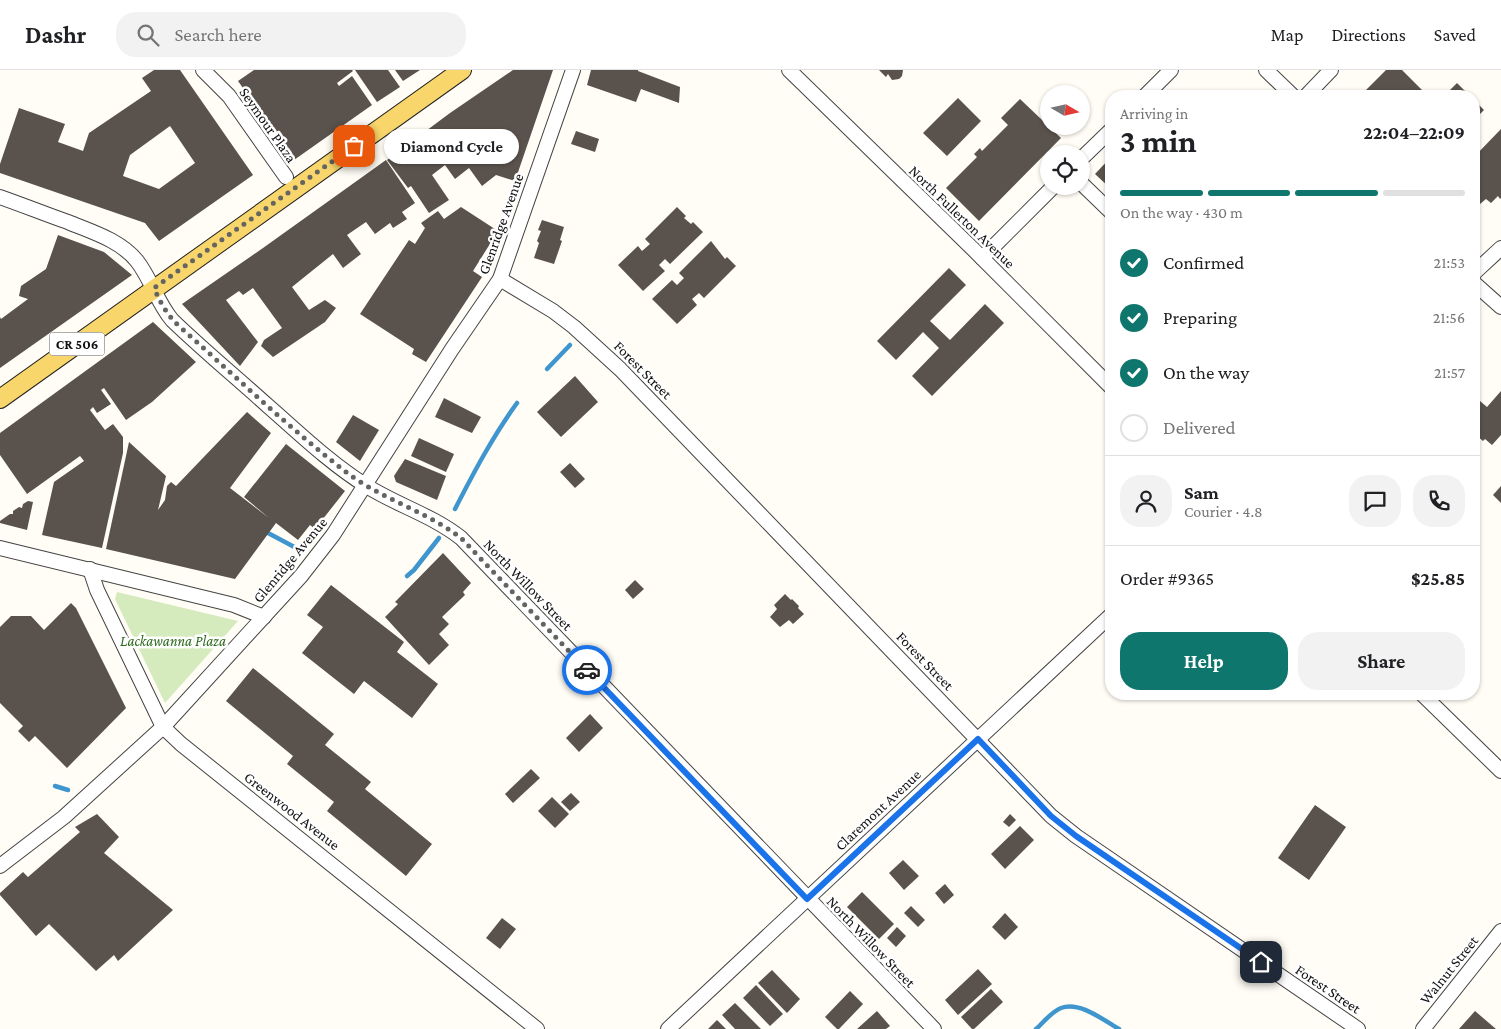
<!DOCTYPE html>
<meta charset="utf-8">
<style>
body{margin:0;font-family:"Crimson Pro",serif;background:#f2f2f2;color:#202124;height:100vh;display:flex;flex-direction:column;font-size:19px;white-space:nowrap}
*{box-sizing:border-box;margin:0}
p{font-size:16px;color:#757577}
.icon{flex:none;width:28px;height:28px;fill:none;stroke:currentColor;stroke-width:2;stroke-linecap:round;stroke-linejoin:round}
.map{position:relative;flex:1;overflow:hidden}
.drawer{position:absolute;left:1105px;top:20px;width:375px;height:610px;display:flex;flex-direction:column;background:#fff;border-radius:20px;box-shadow:0 1px 4px #0004}
.drawer>*{flex:none}
.needle{width:32px;rotate:99deg}
.buttons{position:absolute;left:1040px;top:15px;display:grid;gap:10px}
.buttons a{display:grid;place-items:center;width:50px;height:50px;border-radius:50%;background:#fff;box-shadow:0 1px 4px #0004;font-size:25px}
.pin{position:absolute;display:grid;place-items:center;width:42px;height:42px;color:#fff;margin:-21px;border-radius:10px;box-shadow:0 2px 8px #0006}
.courier{position:absolute;display:grid;place-items:center;width:50px;height:50px;margin:-25px;border:4px solid #1a73e8;border-radius:50%;background:#fff;color:#222;box-shadow:0 1px 6px #0007}
.bubble{position:absolute;height:35px;border-radius:18px;background:#fff;box-shadow:0 1px 4px #0004;font-size:16px;font-weight:700;line-height:35px;text-align:center}
.overview em{font-style:normal;font-weight:700}
.overview div{display:flex;flex-direction:column-reverse}
.overview{display:flex;align-items:center;justify-content:space-between;height:85px;padding:0 15px}
h1{font-size:32px;font-weight:700;line-height:38px}
.bar{display:grid;grid-template-columns:repeat(4,1fr);gap:8px 5px;align-content:center;height:60px;padding:0 15px}
.bar i{height:6px;border-radius:4px;background:#e0e0e0}
.bar .active{background:#0f766e}
.bar p{grid-column:span 4}
.line{display:flex;align-items:center;gap:12px;padding:0 15px;border-top:1px solid #e0e0e0}
.line div{flex:1}
.round{display:grid;place-items:center;flex:none;width:52px;height:52px;border-radius:20px;background:#f2f2f2}
ol{padding:0 15px;list-style:none}
li{display:flex;align-items:center;gap:15px;height:55px}
li p{margin-inline-start:auto}
li .icon{padding:5px;border-radius:50%;background:#0f766e;color:#fff;stroke-width:4}
li:last-child{color:#757577}
li i{width:28px;height:28px;border:2px solid #e0e0e0;border-radius:50%}
.button{display:flex;gap:10px;margin-top:auto;padding:10px 15px}
.button a{flex:1;height:58px;border-radius:20px;background:#0f766e;color:#fff;font-size:20px;font-weight:700;line-height:58px;text-align:center}
.button a+a{background:#f2f2f2;color:#202124}
header{display:flex;align-items:center;gap:30px;box-sizing:border-box;height:70px;padding:0 25px;background:#fff;border-bottom:1px solid #e0e0e0}
header strong{font-size:24px}
nav{display:flex;gap:28px;margin-inline-start:auto;font-size:18px}
.search{width:350px;height:45px;background:#f2f2f2;display:flex;align-items:center;gap:12px;box-sizing:border-box;padding:0 18px;border-radius:20px;color:#757577;font-size:19px}
.map>svg:first-child{display:block}
</style>
<header>
<strong>Dashr</strong>
<div class="search"><svg class="icon" aria-label="search" viewBox="0 0 24 24"><circle cx="10" cy="10" r="6"/><path d="M15 15l6 6"/></svg>Search here</div>
<nav><a>Map</a><a>Directions</a><a>Saved</a></nav>
</header>
<div class="map">
<svg width="1501" height="959" viewBox="0 0 1501 959">
<rect width="100%" height="100%" fill="#fffdf5"/>
<path fill="#d5ebbd" d="M117 522 238 551 165 633 115 529Z"/>
<g fill="none" stroke-linecap="round" stroke-linejoin="round">
<g stroke="#3f96cf" stroke-width="4.5">
<path d="M547 299 570 275"/>
<path d="M455 439C474 402 493 366 517 333"/>
<path d="M268 463 300 480"/>
<path d="M407 506 414 500 439 468"/>
<path d="M55 716 68 720"/>
<path d="M1036 959C1044 952 1051 942 1061 938 1080 931 1103 950 1119 959"/>
</g>
</g>
<g fill="#5a524d" fill-rule="evenodd">
<path d="M154 0H180L253 105 159 171 145 153 0 103V94L19 38 65 54 58 72 83 81 89 63 151 21 142 8ZM170 56 195 93 159 119 123 106 130 85Z"/>
<path d="M254 0H352L353 1 337 13 339 16 352 6 372 35 294 90 238 11Z"/>
<path d="M355 0H388L400 17 377 32Z"/>
<path d="M395 0H420L403 11Z"/>
<path d="M513 0H553L515 111 496 105 482 116 469 98 455 109 445 95 432 105 449 130 429 143 411 116 408 118 387 90 450 43Z"/>
<path d="M591 0H638V1L680 17 679 33 641 19 636 32 587 15Z"/>
<path d="M879 0H903L902 6 899 9 892 10 888 4 886 7Z"/>
<path d="M1386 0H1402L1428 26H1360Z"/>
<path d="M1457 13 1470 26H1444Z"/>
<path d="M958 28 981 51 947 86 923 63Z"/>
<path d="M1020 29 1061 68 979 151 946 118 977 87 974 84 980 78 982 81 1008 55 1001 48Z"/>
<path d="M1474 30 1484 40 1474 50Z"/>
<path d="M1501 59V128L1500 129 1498 126 1491 133 1486 129 1480 134 1474 128V87Z"/>
<path d="M576 61 599 69 595 82 571 74Z"/>
<path d="M1111 87V119L1095 104Z"/>
<path d="M386 90 415 133 402 142 407 149 393 158 390 153 375 164 366 152 347 165 361 184 343 198 333 184 292 217 309 240 325 230 336 238 325 252 273 287 261 276 264 270 282 258 253 218 243 225 239 221 226 230 258 272 240 296 182 234 263 178Z"/>
<path d="M461 137 498 161 473 201 482 207 426 292 412 284 414 279 360 244 409 170 415 174 425 158 421 153 438 141 444 149Z"/>
<path d="M677 137 686 146 684 148 691 154 693 152 703 162 670 194 665 189 659 195 665 201 643 221 618 195 638 176 642 181 650 174 645 169Z"/>
<path d="M542 150 564 157 560 170 562 171 554 194 534 188 539 173 537 171 541 161 538 160Z"/>
<path d="M58 165 104 182 132 205 0 298V247L1 249 28 229 19 226 21 216 46 199Z"/>
<path d="M711 171 725 189 727 187 736 196 704 228 699 223 692 229 697 235 677 254 652 229 672 210 677 215 684 208 679 203Z"/>
<path d="M949 198 966 215 930 251 950 270 985 234 1004 253 932 326 912 306 939 278 923 262 896 290 877 271Z"/>
<path d="M153 252 196 292 152 332 126 350 104 318 101 320 111 334 97 343 93 337 90 340 105 360 113 354 123 367V383L102 478 42 465 54 412 84 391 80 386 27 424 0 385V363Z"/>
<path d="M575 306 598 332 561 367 537 342Z"/>
<path d="M1501 321V365L1492 375 1485 369 1483 371 1476 365 1479 362 1474 357V338L1480 331 1487 337Z"/>
<path d="M444 328 481 347 472 363 435 347Z"/>
<path d="M247 342 271 363 230 418 269 448 244 427 286 374 345 421 315 459 310 455 298 470 276 453 235 509 106 479 129 372 166 406 158 440 165 430 167 416 171 412 176 416Z"/>
<path d="M353 345 379 360 360 391 336 372Z"/>
<path d="M419 368 454 384 446 402 411 386Z"/>
<path d="M405 389 446 406 437 430 396 412 394 406Z"/>
<path d="M570 393 585 409 575 418 560 402Z"/>
<path d="M1501 416V433L1493 425Z"/>
<path d="M28 431 33 432 27 460 0 453V451L10 444H13V441L19 437 22 438 23 434Z"/>
<path d="M443 483 471 513 463 522 465 525 442 547 449 554 439 564 449 575 429 595 385 547 398 534 395 532Z"/>
<path d="M635 510 644 519 633 529 625 520Z"/>
<path d="M331 515 404 572 397 582 438 614 412 648 364 611 354 624 302 583 323 557 307 545Z"/>
<path d="M785 524 791 530 792 529 799 536 798 538 804 544 793 554 789 550 780 557 770 547 777 539 774 535Z"/>
<path d="M71 533 76 538 126 638 67 698 35 666 29 672 18 661 23 656 0 633V557L11 546H31L44 560Z"/>
<path d="M253 598 334 664 325 675 371 712 365 719 432 774 406 806 327 741 334 732 287 694 293 686 226 631Z"/>
<path d="M590 644 603 658 579 682 566 668Z"/>
<path d="M531 699 540 708 513 733 505 724Z"/>
<path d="M571 723 580 732 570 741 561 732Z"/>
<path d="M552 727 569 744 555 758 538 741Z"/>
<path d="M1315 735 1346 757 1309 810 1278 788Z"/>
<path d="M97 744 119 767 104 783 173 840 118 891 114 885 96 901 49 854 36 866 0 825V823L23 802 28 807 80 762 75 757Z"/>
<path d="M1010 744 1016 750 1009 757 1003 752Z"/>
<path d="M1020 756 1034 770 1005 799 991 784Z"/>
<path d="M903 790 919 806 904 820 889 803Z"/>
<path d="M945 814 954 825 944 834 935 823Z"/>
<path d="M862 822 894 854 879 869 847 837Z"/>
<path d="M911 836 925 850 918 857 904 843Z"/>
<path d="M1005 843 1018 857 1005 870 992 857Z"/>
<path d="M502 848 516 859 500 879 486 868Z"/>
<path d="M897 857 906 866 896 877 887 868Z"/>
<path d="M978 899 992 914 958 945 945 930Z"/>
<path d="M772 900 800 929 787 943 758 913Z"/>
<path d="M756 915 783 944 770 956 743 928Z"/>
<path d="M991 919 1003 932 974 959H972L961 947Z"/>
<path d="M850 921 863 934 839 959H837L825 947Z"/>
<path d="M735 933 761 959H735L722 945Z"/>
<path d="M877 941 890 956 886 959H857Z"/>
<path d="M1475 941 1496 959H1459Z"/>
<path d="M717 950 726 959H708Z"/>
</g>
<g fill="none" stroke-linecap="round" stroke-linejoin="round">
<defs>
<g id="minor">
<path d="M203 0 229 26 286 107"/>
<path d="M789 0 973 179 1111 317"/>
<path d="M1266 0 1293 26"/>
<path d="M1145 26 1171 0"/>
<path d="M1306 26 1331 0"/>
<path d="M1081 89 1111 60"/>
<path d="M1081 113 1111 142"/>
<path d="M0 127C23 135 45 144 68 152 92 162 120 170 137 191 151 209 157 232 172 250 203 280 236 307 268 336 299 363 330 393 365 415 396 435 432 445 461 468L934 959"/>
<path d="M982 188 1054 116"/>
<path d="M1474 203 1501 178"/>
<path d="M500 209 553 241 574 257 620 299 1051 746 1076 766 1358 959"/>
<path d="M1474 213 1501 237"/>
<path d="M0 478 234 535 264 547"/>
<path d="M90 499 97 520 163 657 181 674 537 959"/>
<path d="M1422 624 1501 701"/>
<path d="M0 796 64 747 163 657 301 506 333 465 452 279 500 209 573 0"/>
<path d="M668 959 1111 545"/>
<path d="M1423 959 1501 861"/>
</g>
<path id="major" d="M0 329 462 0"/>
</defs>
<use href="#minor" stroke="#444" stroke-width="16"/>
<use href="#major" stroke="#222" stroke-width="20"/>
<use href="#minor" stroke="#fff" stroke-width="14"/>
<use href="#major" stroke="#f9d66b" stroke-width="18"/>
</g>
<g fill="none" stroke-linecap="round" stroke-linejoin="round">
<path stroke="#646461" stroke-width="5" stroke-dasharray="0 9" d="M354 76 154 218C161 234 168 246 180 257 235 306 288 357 346 402 381 429 426 441 461 468L587 600"/>
<path stroke="#1a73e8" stroke-width="6" d="M587 600 807 829 978 669 1051 746 1076 766 1261 892"/>
</g>
<g text-anchor="middle" stroke-width="5" stroke-linejoin="round" paint-order="stroke">
<rect fill="#fff" stroke="#585858" stroke-width="1" x="49.5" y="262.5" width="55" height="23" rx="4"/>
<g font-size="14" font-weight="bold" fill="#111">
<text x="77" y="279">CR 506</text>
</g>
<g font-size="15" fill="#111" stroke="#fff">
<text transform="translate(268 55) rotate(55)" y="5">Seymour Plaza</text>
<text transform="translate(962 147) rotate(44)" y="5">North Fullerton Avenue</text>
<text transform="translate(501 154) rotate(-70)" y="5">Glenridge Avenue</text>
<text transform="translate(643 300) rotate(45)" y="5">Forest Street</text>
<text transform="translate(290 490) rotate(-50)" y="5">Glenridge Avenue</text>
<text transform="translate(528 515) rotate(46)" y="5">North Willow Street</text>
<text transform="translate(925 591) rotate(46)" y="5">Forest Street</text>
<text transform="translate(878 740) rotate(-43)" y="5">Claremont Avenue</text>
<text transform="translate(292 741) rotate(38)" y="5">Greenwood Avenue</text>
<text transform="translate(871 872) rotate(46)" y="5">North Willow Street</text>
<text transform="translate(1449 900) rotate(-51)" y="5">Walnut Street</text>
<text transform="translate(1328 919) rotate(34)" y="5">Forest Street</text>
</g>
<g font-size="15" font-style="italic" fill="#2f6b1f" stroke="#fff">
<text x="173" y="576">Lackawanna Plaza</text>
</g>
</g>
</svg>
<div class="buttons">
<a><svg class="needle" viewBox="-14 -14 28 28"><path d="M0-13l5 13h-10z" fill="#e53935"/><path d="M0 13l5-13h-10z" fill="#757577"/></svg></a>
<a><svg class="icon" aria-label="locate" viewBox="0 0 24 24"><circle cx="12" cy="12" r="6"/><path d="M12 2v4M12 18v4M2 12h4M18 12h4"/></svg></a>
</div>
<div class="pin" style="left:354px;top:76px;background:#ea580c"><svg class="icon" aria-label="bag" viewBox="0 0 24 24"><path d="M5 8h14l-1 12H6zM9 8a3 3 0 0 1 6 0"/></svg></div>
<div class="pin" style="left:1261px;top:892px;background:#1f2937"><svg class="icon" aria-label="home" viewBox="0 0 24 24"><path d="M3 11l9-7 9 7M6 9v11h12V9"/></svg></div>
<div class="courier" style="left:587px;top:600px"><svg class="icon" aria-label="car" viewBox="0 0 24 24"><path d="M5 17H2v-5l4-1 3-4h7l3 4 3 1v5h-3M9 17h6M6 11h13"/><circle cx="7" cy="17" r="2"/><circle cx="17" cy="17" r="2"/></svg></div>
<div class="bubble" style="left:384px;top:59px;width:135px">Diamond Cycle</div>
<section class="drawer">
<div class="overview"><div><h1>3 min</h1><p>Arriving in</p></div><em>22:04–22:09</em></div>
<div class="bar"><i class="active"></i><i class="active"></i><i class="active"></i><i></i><p>On the way · 430 m</p></div>
<ol>
<li><svg class="icon" aria-label="check" viewBox="0 0 24 24"><path d="M5 12l5 5 9-10"/></svg>Confirmed<p>21:53</p></li>
<li><svg class="icon" aria-label="check" viewBox="0 0 24 24"><path d="M5 12l5 5 9-10"/></svg>Preparing<p>21:56</p></li>
<li><svg class="icon" aria-label="check" viewBox="0 0 24 24"><path d="M5 12l5 5 9-10"/></svg>On the way<p>21:57</p></li>
<li><i></i>Delivered</li>
</ol>
<div class="line" style="height:90px"><a class="round"><svg class="icon" aria-label="person" viewBox="0 0 24 24"><circle cx="12" cy="8" r="4"/><path d="M4 21q1-7 8-7t8 7"/></svg></a><div><b>Sam</b><p>Courier · 4.8</p></div><a class="round"><svg class="icon" aria-label="chat" viewBox="0 0 24 24"><path d="M4 5h16v11H9l-5 4z"/></svg></a><a class="round"><svg class="icon" aria-label="phone" viewBox="0 0 24 24"><path d="M5 4h4l2 5-3 2q2 4 5 5l2-3 5 2v4C11 20 4 13 5 4z"/></svg></a></div>
<div class="line" style="height:65px"><div>Order #9365</div><b>$25.85</b></div>
<div class="button"><a>Help</a><a>Share</a></div>
</section>
</div>
